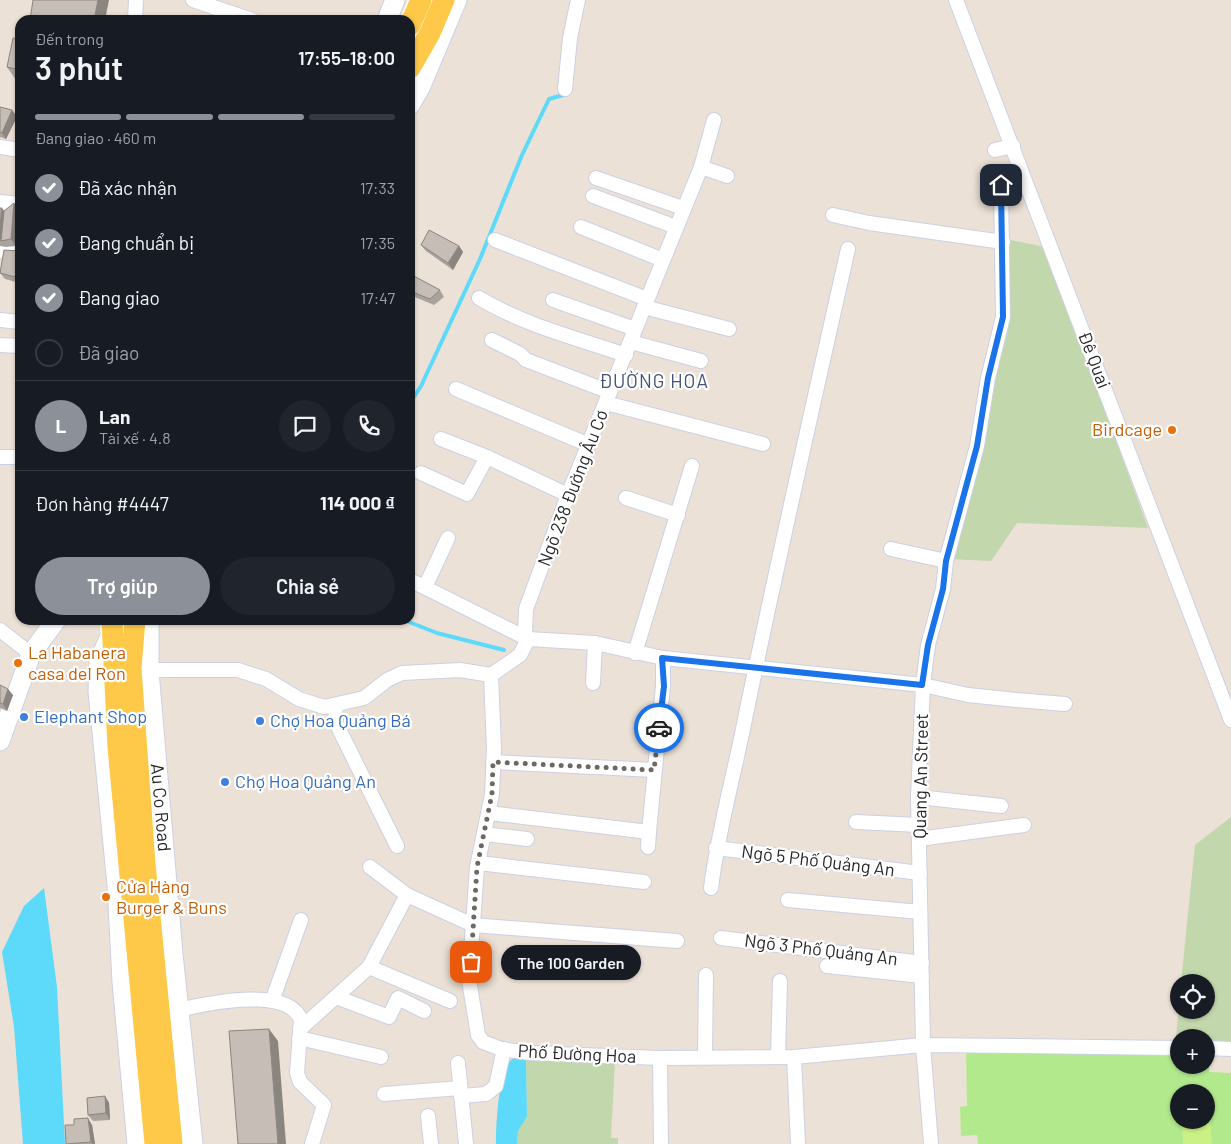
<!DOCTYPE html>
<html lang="vi">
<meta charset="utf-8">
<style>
body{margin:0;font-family:Barlow,sans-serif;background:#20242c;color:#f1f3f6;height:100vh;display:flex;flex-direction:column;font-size:19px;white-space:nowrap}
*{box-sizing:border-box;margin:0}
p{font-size:16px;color:#9ea1a6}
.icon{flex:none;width:28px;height:28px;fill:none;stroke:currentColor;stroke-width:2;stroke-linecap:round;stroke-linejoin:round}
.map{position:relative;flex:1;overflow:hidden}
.details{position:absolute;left:15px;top:15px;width:400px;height:610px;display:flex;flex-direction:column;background:#171b24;border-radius:15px;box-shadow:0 1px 4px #0004}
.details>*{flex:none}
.fabs{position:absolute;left:1170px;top:974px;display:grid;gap:10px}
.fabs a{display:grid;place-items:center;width:45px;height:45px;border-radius:50%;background:#171b24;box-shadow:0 1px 4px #0004;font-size:25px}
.pin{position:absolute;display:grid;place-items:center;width:42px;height:42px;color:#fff;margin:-21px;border-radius:10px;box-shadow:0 2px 8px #0006}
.courier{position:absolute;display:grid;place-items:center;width:50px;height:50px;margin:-25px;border:4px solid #1a73e8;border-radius:50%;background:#fff;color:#222;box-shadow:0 1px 6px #0007}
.bubble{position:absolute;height:35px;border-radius:18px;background:#171b24;box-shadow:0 1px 4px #0004;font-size:16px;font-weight:600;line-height:35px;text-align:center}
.head em{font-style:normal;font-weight:600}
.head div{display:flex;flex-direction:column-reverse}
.head{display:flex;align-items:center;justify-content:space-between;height:85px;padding:0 20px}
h1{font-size:32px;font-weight:600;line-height:38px}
.bar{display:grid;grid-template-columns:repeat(4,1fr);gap:8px 5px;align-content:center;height:60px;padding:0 20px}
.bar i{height:6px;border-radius:4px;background:#363941}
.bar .on{background:#8c9099}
.bar p{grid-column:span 4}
.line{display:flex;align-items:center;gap:12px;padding:0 20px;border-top:1px solid #363941}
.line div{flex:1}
.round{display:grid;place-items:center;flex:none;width:52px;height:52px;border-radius:26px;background:#20242c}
ol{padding:0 20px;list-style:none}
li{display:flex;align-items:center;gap:15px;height:55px}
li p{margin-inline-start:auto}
li .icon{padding:5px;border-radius:50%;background:#8c9099;color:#fff;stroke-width:4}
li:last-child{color:#9ea1a6}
li i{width:28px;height:28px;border:2px solid #363941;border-radius:50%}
.cta{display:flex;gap:10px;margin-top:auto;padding:10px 20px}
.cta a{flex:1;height:58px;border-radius:30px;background:#8c9099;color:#fff;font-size:20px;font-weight:600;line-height:58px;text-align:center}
.cta a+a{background:#20242c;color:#f1f3f6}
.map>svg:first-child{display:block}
</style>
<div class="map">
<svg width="1231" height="1144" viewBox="0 0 1231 1144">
<rect width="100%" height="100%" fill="#ece1d6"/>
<path fill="#b1e98c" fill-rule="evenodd" d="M966 1050 1179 1053V1065H1206V1053H1209V1072L1231 1073V1144H978L977 1135 961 1136 960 1107 967 1106ZM1179 1092H1206V1120H1179Z"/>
<g fill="#c3d7ac">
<path d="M1006 239 1045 247 1148 528 1017 523 991 561 949 559 983 422Z"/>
<path d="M1231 817V1046H1206V1038H1179V1046H1175L1179 1007V1010H1206V982H1181L1195 845Z"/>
<path d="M526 1058 615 1060 611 1138H618V1144H517L518 1131 527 1117Z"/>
</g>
<path fill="#caf186" d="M1206 1110H1209L1212 1144H1183L1182 1120H1206Z"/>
<g fill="#5dd9fa">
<path d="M44 888 57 987 65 1144H23L14 1027 2 952 24 906Z"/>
<path d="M513 1058H526L527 1117 518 1131 517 1144H496C496 1124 498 1070 513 1058Z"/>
</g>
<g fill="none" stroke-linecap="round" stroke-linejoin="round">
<g stroke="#5dd9fa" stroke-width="4">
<path d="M410 403 421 386 480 259 522 155 549 99 567 94"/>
<path d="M404 620 437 633 504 650"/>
</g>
<defs>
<g id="street">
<path d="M193 0 252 20"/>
<path d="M956 0 1231 720"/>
<path d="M135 20 136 0"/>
<path d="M565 89 570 38 578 0"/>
<path d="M0 147 20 150"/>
<path d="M995 150 1013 146"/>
<path d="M701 167 727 176"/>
<path d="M596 178 683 208"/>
<path d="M593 196 676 227"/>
<path d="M0 202 20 204"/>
<path d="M833 215 869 223 1003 242"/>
<path d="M581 227 663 260"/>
<path d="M495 240 647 299"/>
<path d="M0 251 20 254"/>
<path d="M479 298C524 325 576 338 626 355"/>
<path d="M553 300 635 329"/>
<path d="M644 307 729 329"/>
<path d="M0 320 20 322"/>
<path d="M492 340 520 354 526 360 610 392"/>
<path d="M631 342 701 361"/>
<path d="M0 345 20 346"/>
<path d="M456 389 589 445"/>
<path d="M606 403 763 444"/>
<path d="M441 439 487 457 568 495"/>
<path d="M0 457H20"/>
<path d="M421 473 467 494 487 457"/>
<path d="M626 498 678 515"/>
<path d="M891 549 946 561"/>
<path d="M410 580 528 639 595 643 663 658 923 685 968 695 1016 700 1065 704"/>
<path d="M425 587 448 538"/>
<path d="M0 630 31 654"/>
<path d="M635 653 692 466"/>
<path d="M141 670H238L266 679 299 699 324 707 364 698 387 680 402 673 460 670 491 675 520 655 528 639 525 633 526 609 568 495 701 167 714 120"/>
<path d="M491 675 494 748 492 794 477 867 469 980 478 1035 483 1042 501 1049 530 1053 660 1058 794 1057 923 1045 1179 1048"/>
<path d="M593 683 595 643"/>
<path d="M335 705 336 723 397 846"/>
<path d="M493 762 654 770"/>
<path d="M918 797 1001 806"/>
<path d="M489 813 649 832 663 686V658"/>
<path d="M856 822 919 825"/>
<path d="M484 834 527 839"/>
<path d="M919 839 1024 825"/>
<path d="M648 847 649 832"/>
<path d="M716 848 920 873"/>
<path d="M478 863 644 882"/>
<path d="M370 867 407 895 473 925 677 941"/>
<path d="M711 888C718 830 735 772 746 714 778 559 813 404 848 249"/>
<path d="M788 900 920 912"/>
<path d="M721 938 922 963"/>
<path d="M827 966 922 976"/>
<path d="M369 967 450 1001"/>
<path d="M336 997 389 1017 398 998 424 1011"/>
<path d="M272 1001 301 920"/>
<path d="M171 1012C199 1005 287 984 301 1020L297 1073 300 1082 324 1105 312 1144"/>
<path d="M300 1029 369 967 407 895"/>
<path d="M299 1038 381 1057"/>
<path d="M1206 1048 1231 1049"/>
<path d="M705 1056 706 975"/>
<path d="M778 1057 780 981"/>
<path d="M794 1057 798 1144"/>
<path d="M660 1058 661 1144"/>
<path d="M458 1063 466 1144"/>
<path d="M384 1094 460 1088"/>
<path d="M461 1096 486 1094 496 1086 504 1049"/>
<path d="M428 1116 431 1144"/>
<path d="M931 1144 923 1045 918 797 923 685 928 645 943 589 946 561 977 446 988 378 1003 317 1001 185"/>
</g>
<g id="secondary">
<path d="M387 20 395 0"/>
<path d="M410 105 420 88 457 0"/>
<path id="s1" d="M149 620V671L173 954 193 1144"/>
<path d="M112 632 99 661 98 691 117 885 122 982 137 1144"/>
<path d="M0 741 31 654 56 620"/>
</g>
<g id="primary">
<path d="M410 25 421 0"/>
<path d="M410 68 430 33 444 0"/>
<path d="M112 620 118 747 155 1144"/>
<path d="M135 620 131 668 145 864 172 1144"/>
</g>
</defs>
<use href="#street" stroke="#cbd1e2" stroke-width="16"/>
<use href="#secondary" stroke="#cbd1e2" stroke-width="21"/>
<use href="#primary" stroke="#fff" stroke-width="24"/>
<use href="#street" stroke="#fff" stroke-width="14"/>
<use href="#secondary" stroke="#fff" stroke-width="19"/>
<use href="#primary" stroke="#fec949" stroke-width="21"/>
</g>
<g fill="#aaa39d">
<path d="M20 39V81L16 80 7 67Z"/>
<path d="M0 107 12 110 17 117 6 139 0 137Z"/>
<path d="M0 208 4 211 18 209 16 246 6 247 0 246Z"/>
<path d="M421 245 459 246 463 252 453 270 426 251Z"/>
<path d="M4 250 20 283 5 279 0 273Z"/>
<path d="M410 274 440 290 444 297 434 305 410 295Z"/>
<path d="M0 685 13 695 7 711 0 708Z"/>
<path d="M105 1096 109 1103 110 1120 93 1121 88 1115Z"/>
<path d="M92 1125 95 1144H66Z"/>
</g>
<g fill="#8b857f">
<path d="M98 0H109L105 20H94Z"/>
<path d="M12 110 17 117 6 139 2 133Z"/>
<path d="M14 203 18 209 16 246 11 239Z"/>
<path d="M2 208 8 218 1 241 0 239V227Z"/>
<path d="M459 246 463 252 453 270 448 263Z"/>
<path d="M20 254V283L15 277Z"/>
<path d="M8 689 13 695 7 711 3 704Z"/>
<path d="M269 1029 278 1041 286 1144H278Z"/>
<path d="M105 1096 109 1103 110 1120 106 1113Z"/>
<path d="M88 1118 92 1125 95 1144H93L91 1142Z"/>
</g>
<g fill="#c6beb6" stroke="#8b857f">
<path d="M33 0H98L94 20H30Z"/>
<path d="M13 38 20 39V70L7 67Z"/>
<path d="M0 107 12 110 2 133 0 132Z"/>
<path d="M14 203 11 239 1 241 4 211Z"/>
<path d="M0 208H2L0 227Z"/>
<path d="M429 230 459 246 448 263 421 245Z"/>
<path d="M4 250 20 251 15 277 0 273Z"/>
<path d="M410 274 440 290 430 299 410 291Z"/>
<path d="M0 685 8 689 3 704 0 703Z"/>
<path d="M269 1029 278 1144H238L229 1031Z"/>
<path d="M105 1096 106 1113 88 1115 87 1098Z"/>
<path d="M88 1118 91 1142 66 1144 65 1125H74V1119Z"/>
</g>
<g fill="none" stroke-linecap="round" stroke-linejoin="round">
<path stroke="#6c6864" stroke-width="5" stroke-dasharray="0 9" d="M471 962 477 867 492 794 493 762 654 770 659 728"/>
<path stroke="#1a73e8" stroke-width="6" d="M659 728 664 686 662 658 922 685 928 645 943 589 946 561 977 446 988 378 1003 317 1001 185"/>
</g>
<g fill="#e8710a" stroke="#fff" stroke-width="2">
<circle cx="1172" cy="430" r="5"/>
<circle cx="18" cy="663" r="5"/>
<circle cx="106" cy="897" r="5"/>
</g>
<g fill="#3f7fe0" stroke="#fff" stroke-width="2">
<circle cx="24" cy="717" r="5"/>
<circle cx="260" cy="721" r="5"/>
<circle cx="225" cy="782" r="5"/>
</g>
<g text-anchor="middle" stroke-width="4.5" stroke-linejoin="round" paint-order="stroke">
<g font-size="18" fill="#272727" stroke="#fff">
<text transform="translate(1094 360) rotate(69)" y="6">Đê Quai</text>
<text transform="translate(573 488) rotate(-69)" y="6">Ngõ 238 Đường Âu Cơ</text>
<text transform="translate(921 776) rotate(-89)" y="6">Quang An Street</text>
<text dy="6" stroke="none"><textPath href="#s1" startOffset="188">Au Co Road</textPath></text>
<text transform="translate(818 861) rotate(7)" y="6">Ngõ 5 Phố Quảng An</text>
<text transform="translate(821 950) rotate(7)" y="6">Ngõ 3 Phố Quảng An</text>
<text transform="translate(577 1054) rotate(3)" y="6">Phố Đường Hoa</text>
</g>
<g font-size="18" fill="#c56008" stroke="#fff" text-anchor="start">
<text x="1162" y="436" text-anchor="end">Birdcage</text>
<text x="28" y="659">La Habanera<tspan x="28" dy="21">casa del Ron</tspan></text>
<text x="116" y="893">Cửa Hàng<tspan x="116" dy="21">Burger &amp; Buns</tspan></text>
</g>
<g font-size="18" fill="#366cbe" stroke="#fff" text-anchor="start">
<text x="34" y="723">Elephant Shop</text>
<text x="270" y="727">Chợ Hoa Quảng Bá</text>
<text x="235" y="788">Chợ Hoa Quảng An</text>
</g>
<g font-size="19" letter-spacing="1" fill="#44517b" stroke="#fff">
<text x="654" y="388">ĐƯỜNG HOA</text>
</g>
</g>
</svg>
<div class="fabs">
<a><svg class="icon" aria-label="locate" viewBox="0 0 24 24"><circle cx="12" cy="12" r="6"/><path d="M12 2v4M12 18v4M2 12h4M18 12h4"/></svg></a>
<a>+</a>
<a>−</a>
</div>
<div class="pin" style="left:471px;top:962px;background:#ea580c"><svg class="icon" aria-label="bag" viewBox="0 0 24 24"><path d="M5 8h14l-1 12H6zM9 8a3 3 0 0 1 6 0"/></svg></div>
<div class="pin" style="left:1001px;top:185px;background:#1f2937"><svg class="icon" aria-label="home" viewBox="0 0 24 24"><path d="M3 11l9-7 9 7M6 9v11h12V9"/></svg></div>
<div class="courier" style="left:659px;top:728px"><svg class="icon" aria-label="car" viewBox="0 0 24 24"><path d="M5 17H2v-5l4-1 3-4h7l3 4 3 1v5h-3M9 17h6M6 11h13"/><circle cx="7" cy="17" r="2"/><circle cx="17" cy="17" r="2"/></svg></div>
<div class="bubble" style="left:501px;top:945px;width:140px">The 100 Garden</div>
<section class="details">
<div class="head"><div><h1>3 phút</h1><p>Đến trong</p></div><em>17:55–18:00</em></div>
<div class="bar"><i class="on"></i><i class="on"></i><i class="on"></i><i></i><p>Đang giao · 460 m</p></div>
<ol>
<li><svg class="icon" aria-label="check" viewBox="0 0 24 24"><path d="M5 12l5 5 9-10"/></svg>Đã xác nhận<p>17:33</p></li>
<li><svg class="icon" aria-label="check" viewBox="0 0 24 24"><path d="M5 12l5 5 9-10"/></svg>Đang chuẩn bị<p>17:35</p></li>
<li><svg class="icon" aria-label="check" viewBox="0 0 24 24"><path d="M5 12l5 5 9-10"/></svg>Đang giao<p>17:47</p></li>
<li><i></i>Đã giao</li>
</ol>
<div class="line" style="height:90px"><b class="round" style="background:#8c9099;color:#fff">L</b><div><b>Lan</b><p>Tài xế · 4.8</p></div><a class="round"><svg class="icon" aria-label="chat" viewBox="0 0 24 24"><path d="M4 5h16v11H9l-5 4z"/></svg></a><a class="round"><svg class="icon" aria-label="phone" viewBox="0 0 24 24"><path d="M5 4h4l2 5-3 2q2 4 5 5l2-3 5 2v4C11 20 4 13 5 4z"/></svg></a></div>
<div class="line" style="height:65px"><div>Đơn hàng #4447</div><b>114 000 ₫</b></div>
<div class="cta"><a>Trợ giúp</a><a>Chia sẻ</a></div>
</section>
</div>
